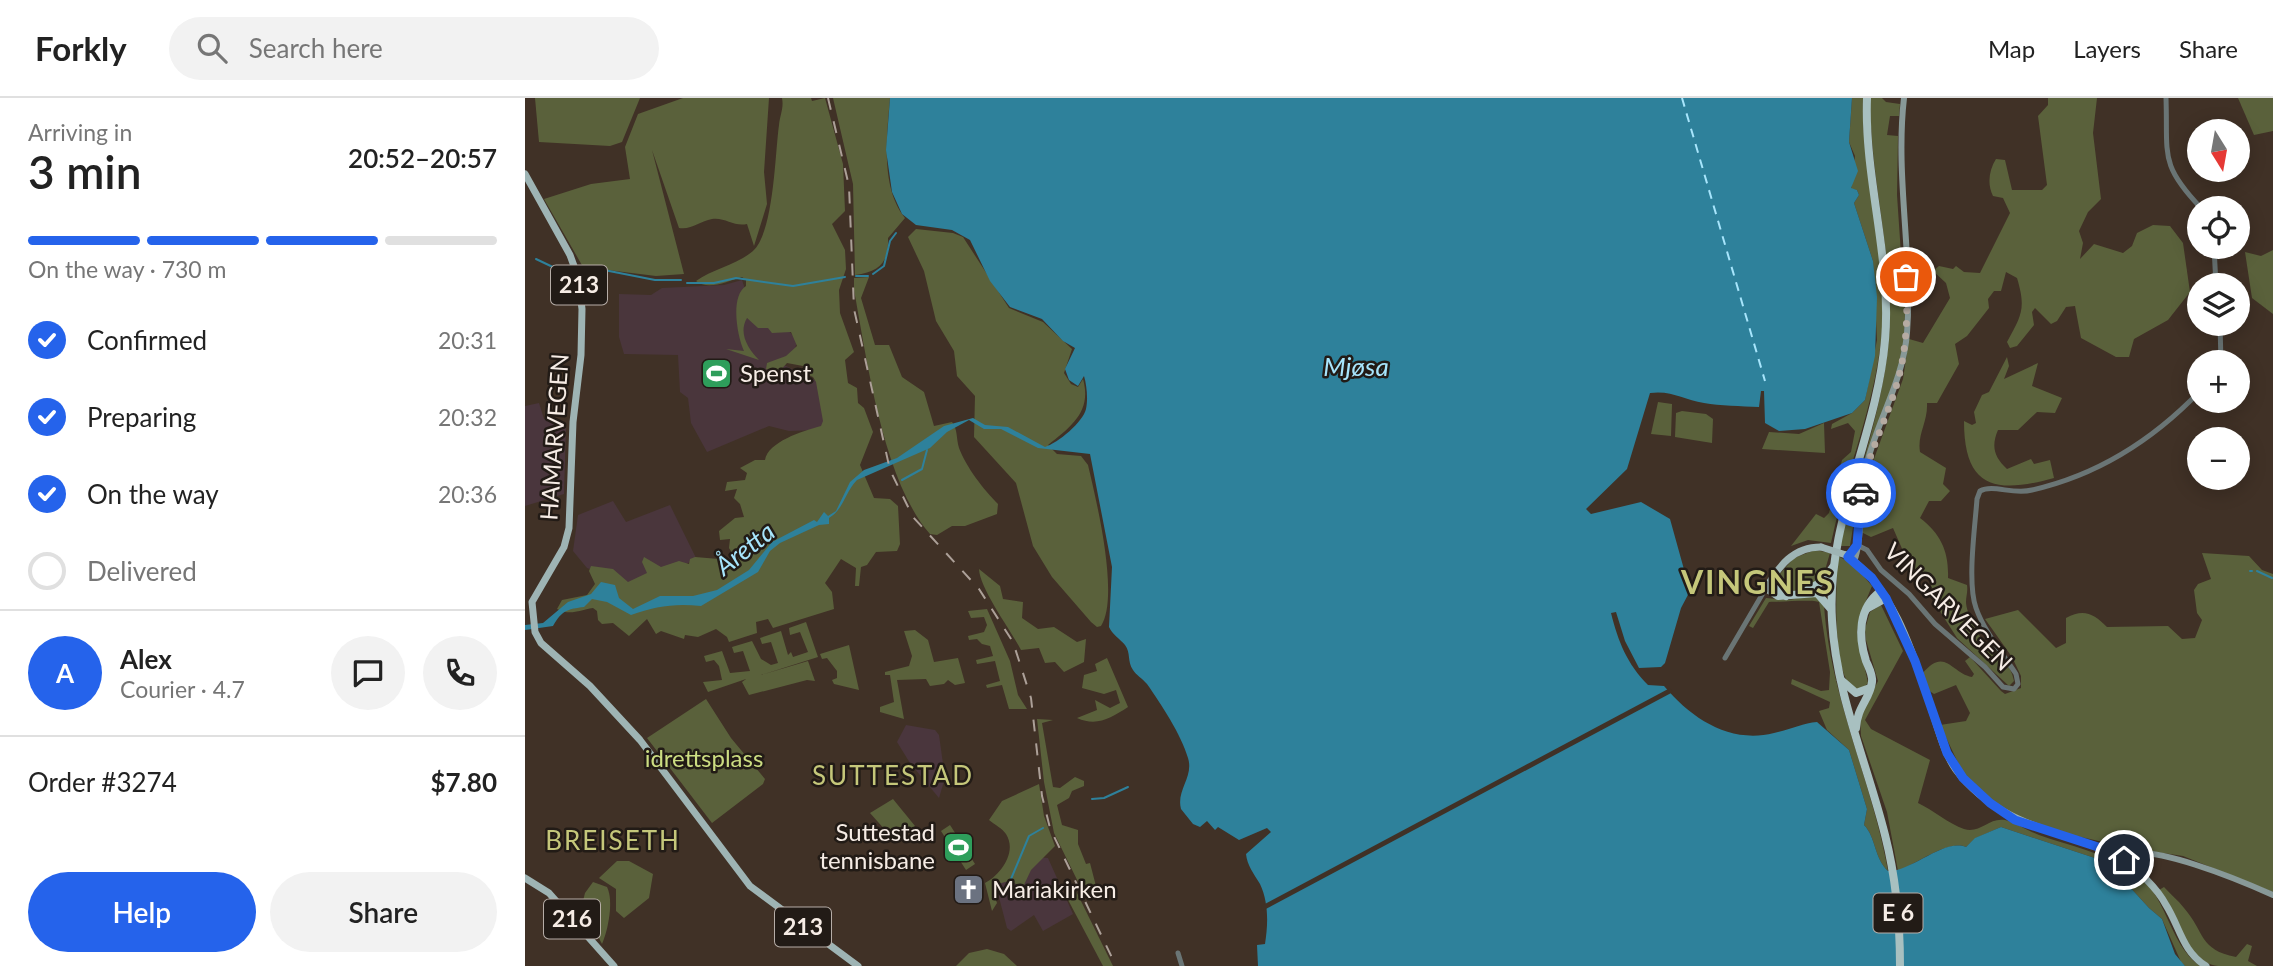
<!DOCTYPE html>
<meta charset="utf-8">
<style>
body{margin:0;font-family:Lato,sans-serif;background:#f2f2f2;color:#222;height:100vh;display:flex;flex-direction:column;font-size:26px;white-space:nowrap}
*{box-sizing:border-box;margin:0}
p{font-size:23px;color:#767676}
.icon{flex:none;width:38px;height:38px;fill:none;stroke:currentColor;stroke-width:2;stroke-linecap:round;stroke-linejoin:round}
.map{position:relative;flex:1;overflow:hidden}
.details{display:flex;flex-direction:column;background:#fff;width:525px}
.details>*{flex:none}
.needle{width:46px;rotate:169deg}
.controls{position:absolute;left:1662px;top:21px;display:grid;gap:14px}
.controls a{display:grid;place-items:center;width:63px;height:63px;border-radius:50%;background:#fff;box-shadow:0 4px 18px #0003;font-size:35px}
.pin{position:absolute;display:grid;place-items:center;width:60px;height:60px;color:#fff;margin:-30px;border:4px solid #fff;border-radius:50%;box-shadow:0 2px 7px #0007}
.courier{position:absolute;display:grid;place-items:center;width:70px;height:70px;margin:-35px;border:5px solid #2563eb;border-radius:50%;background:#fff;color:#222;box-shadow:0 2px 9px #0007}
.headline em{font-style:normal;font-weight:600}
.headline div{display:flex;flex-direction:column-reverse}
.headline{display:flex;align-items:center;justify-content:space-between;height:119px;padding:0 28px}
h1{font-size:46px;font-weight:600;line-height:52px}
.bar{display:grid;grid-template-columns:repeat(4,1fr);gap:10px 7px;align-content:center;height:84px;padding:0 28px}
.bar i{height:9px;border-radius:5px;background:#e0e0e0}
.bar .selected{background:#2563eb}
.bar p{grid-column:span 4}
.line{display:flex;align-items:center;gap:18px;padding:0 28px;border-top:2px solid #e0e0e0}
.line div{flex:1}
.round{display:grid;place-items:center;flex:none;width:74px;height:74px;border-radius:37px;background:#f2f2f2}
ol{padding:0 28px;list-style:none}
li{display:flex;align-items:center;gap:21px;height:77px}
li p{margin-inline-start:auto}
li .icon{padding:7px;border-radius:50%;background:#2563eb;color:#fff;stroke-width:4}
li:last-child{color:#767676}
li i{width:38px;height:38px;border:4px solid #e0e0e0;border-radius:50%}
.action{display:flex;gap:14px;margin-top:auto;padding:14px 28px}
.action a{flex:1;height:80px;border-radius:42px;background:#2563eb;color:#fff;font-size:28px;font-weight:600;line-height:80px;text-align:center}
.action a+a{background:#f2f2f2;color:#222}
header{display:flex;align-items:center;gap:42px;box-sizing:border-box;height:98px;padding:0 35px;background:#fff;border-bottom:2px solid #e0e0e0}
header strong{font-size:33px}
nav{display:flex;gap:38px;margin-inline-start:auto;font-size:24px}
.search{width:490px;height:63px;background:#f2f2f2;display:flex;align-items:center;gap:18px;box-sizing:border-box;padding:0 24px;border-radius:38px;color:#767676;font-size:26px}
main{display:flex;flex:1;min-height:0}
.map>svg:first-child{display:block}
</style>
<header>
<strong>Forkly</strong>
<div class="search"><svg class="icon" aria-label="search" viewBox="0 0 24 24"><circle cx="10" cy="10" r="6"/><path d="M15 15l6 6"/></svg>Search here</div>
<nav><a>Map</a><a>Layers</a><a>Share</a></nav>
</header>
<main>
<section class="details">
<div class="headline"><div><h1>3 min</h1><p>Arriving in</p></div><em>20:52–20:57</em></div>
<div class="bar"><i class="selected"></i><i class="selected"></i><i class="selected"></i><i></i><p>On the way · 730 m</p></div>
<ol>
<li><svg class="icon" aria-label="check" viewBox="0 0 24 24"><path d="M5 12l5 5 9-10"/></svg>Confirmed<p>20:31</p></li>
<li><svg class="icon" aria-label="check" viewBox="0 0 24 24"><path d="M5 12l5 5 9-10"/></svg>Preparing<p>20:32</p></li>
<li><svg class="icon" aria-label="check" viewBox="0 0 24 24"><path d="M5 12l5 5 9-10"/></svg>On the way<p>20:36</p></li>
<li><i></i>Delivered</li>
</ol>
<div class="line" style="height:126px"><b class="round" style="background:#2563eb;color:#fff">A</b><div><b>Alex</b><p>Courier · 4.7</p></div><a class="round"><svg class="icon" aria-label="chat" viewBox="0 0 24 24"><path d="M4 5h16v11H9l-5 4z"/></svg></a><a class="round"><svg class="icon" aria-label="phone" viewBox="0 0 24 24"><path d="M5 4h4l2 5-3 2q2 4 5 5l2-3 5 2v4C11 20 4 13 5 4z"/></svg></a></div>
<div class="line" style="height:91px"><div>Order #3274</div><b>$7.80</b></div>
<div class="action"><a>Help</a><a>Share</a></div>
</section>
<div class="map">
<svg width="1748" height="868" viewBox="0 0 1748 868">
<rect width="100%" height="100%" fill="#403126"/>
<g fill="#4a363c">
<path d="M217 182 221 194 215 217 236 227 263 232 272 242 269 257 255 265 292 283 302 318 294 332 264 333 244 328 182 354 166 325 163 300 155 294 153 257 99 256 94 239V196L126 197 137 190 199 187Z"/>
<path d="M88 403 101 424 145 407 172 462 102 485 62 470 48 453 53 417Z"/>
</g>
<g fill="#4a363d">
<path d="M14 305 19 321 41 327 39 396 0 408V308Z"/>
<path d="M381 627 410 632 414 637 420 680 414 700 385 665 372 644Z"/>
<path d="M511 759 523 760 548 816 518 833 509 817 486 833 482 830 471 788Z"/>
</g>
<g fill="#5a613b">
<path d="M10 0H115L97 44 85 48 14 44Z"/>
<path d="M158 0H244L239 74 242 106 229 148 222 126C209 129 200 119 187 121 175 123 167 132 154 130L127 52 159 176 131 178 58 169 19 101 66 86 105 81 100 49 113 16Z"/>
<path d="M257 0H286L287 3 300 0 318 66 320 113 307 126 320 152 321 171 314 192 315 215 329 254 320 262 323 285 332 290 333 305 339 310 348 334 335 367 349 400 365 401 373 408 375 446 372 453 351 454 342 467 336 469 334 488H330L331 470 316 461 300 485 307 494 309 511 248 530 243 521 231 524 232 535 204 544 202 539 191 531 173 539 160 537 159 541 136 533 131 536 122 521 104 538 88 525 77 526 73 522 72 513 68 510C54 512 46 518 32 511L37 502 62 497 70 486 64 473 66 468 88 471 103 484 122 475 117 464 119 459 136 469 154 463 164 466 165 461 170 459 206 462 209 458 204 450 205 441 195 442 194 433 210 420 219 419 215 406 209 400 212 391 200 393 202 384 220 382 222 375 215 370 230 362H240C243 344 277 333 296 328L298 323 291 284 288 279 281 276 278 268 262 265 253 275 241 271 242 265 261 258 272 248 266 234 247 235 243 230H233L222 220C213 235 223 251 234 262L201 251 219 253C212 238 205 198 221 188V182L217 179C203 183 183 193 171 183 187 171 212 167 228 153 249 134 250 55 254 27 255 17 259 10 257 0Z"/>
<path d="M308 0H365C362 37 355 89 380 120L363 140C364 165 354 174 330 177L328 86Z"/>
<path d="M1327 0H1338C1336 73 1360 144 1358 217 1355 297 1322 368 1306 445L1283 442 1266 448 1291 416 1299 420 1304 415 1317 362 1326 354 1330 333 1323 325 1306 331 1307 326 1327 315 1340 302 1352 242 1348 163 1329 105 1334 97 1332 92 1326 91 1330 58 1324 44Z"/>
<path d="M1345 0H1357L1361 4 1375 6 1374 18H1365L1362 37 1373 38 1372 97 1380 215 1379 241 1375 265 1337 373 1325 448H1314C1335 370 1366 290 1365 208 1363 138 1345 70 1345 0Z"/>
<path d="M1523 0H1572L1568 35 1576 101 1563 114 1554 133 1558 145 1555 161 1569 146 1598 155 1607 148 1612 135 1628 127 1645 128 1658 145 1665 194 1643 222 1609 241 1604 259H1591L1556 240 1550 208 1541 209 1532 223 1526 226 1510 210 1507 214 1509 227 1492 248 1485 250 1482 244C1497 217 1501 210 1492 180L1481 174 1476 193H1469L1463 201 1464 210 1442 238 1430 246 1434 266 1412 305H1402C1403 324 1392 336 1395 354L1421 370 1418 386 1425 393 1416 403H1404L1395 420C1416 436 1424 454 1423 480L1442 487C1443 494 1441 498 1441 504 1441 514 1452 537 1460 544 1472 553 1486 566 1489 583L1484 588 1432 540 1416 515 1402 477 1385 469 1368 430 1346 439 1336 434 1342 380 1378 281 1384 241 1398 245 1425 200 1421 185 1408 173 1414 168 1428 171 1431 168 1439 174 1455 175 1485 115 1478 100 1468 98C1462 86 1464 72 1471 61L1480 62 1487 92H1517L1522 87 1513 18 1523 7Z"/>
<path d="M1713 0H1748V33L1729 37Z"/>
<path d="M391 131 428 135 438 139 484 210 518 224 547 251 539 275 546 286 553 289 558 281C567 313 547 328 523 347L532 356 556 358 563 367C571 401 595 499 576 528L572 529 566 524 527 479 508 448 491 385 449 339 450 298 432 278 429 253 411 223 399 173 383 139Z"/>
<path d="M1748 152V216L1727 200 1720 154 1736 158Z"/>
<path d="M344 179 336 200 350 247H364L377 279 399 294 409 328 427 324C433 332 431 340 434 350 441 369 459 392 473 406L472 416 440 428H427L412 437 405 436C358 383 342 262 329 192V180Z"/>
<path d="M1482 259 1484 268 1479 281 1513 265 1507 288 1537 300 1530 315 1512 314 1493 332H1473C1466 348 1469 359 1482 371L1506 361 1509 366 1525 362 1529 380C1471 396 1439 391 1439 323L1447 327 1451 325 1449 314 1457 297 1464 294Z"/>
<path d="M1133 304 1147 306 1146 338 1126 336Z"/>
<path d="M1157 313 1181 316 1188 321 1187 345 1150 339 1151 315Z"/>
<path d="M1299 325 1300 355 1237 351 1244 334 1274 336Z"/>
<path d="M1290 452 1305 455 1298 479C1283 489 1270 499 1253 488V478L1269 460Z"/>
<path d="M1677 455 1724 458 1737 472 1748 476V794L1658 758 1605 750 1520 731 1478 712 1438 675 1415 627 1441 623 1445 615 1431 587 1409 596 1403 592 1397 576C1420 548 1426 575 1447 579L1449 576 1440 563 1445 559 1476 593 1480 596 1496 590V578L1487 559 1460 521 1493 512 1531 550 1541 545V520C1559 510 1569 516 1582 529L1643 528 1657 541 1670 540 1677 522 1672 515 1669 492 1673 486 1686 481Z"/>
<path d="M1313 458 1329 467 1347 488 1335 517 1332 534 1343 585 1334 594C1330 591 1325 587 1322 583 1308 557 1311 488 1313 458Z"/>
<path d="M454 471 475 488 478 501 498 504 497 520 513 531 529 529 552 544 561 541 559 564 539 574 530 564 520 565 514 550 496 552C485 531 455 491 454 471Z"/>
<path d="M1289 497 1299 507C1305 599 1347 682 1363 773 1349 760 1351 739 1339 727L1342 711 1324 652 1302 632 1294 613 1304 610 1305 604 1266 586 1267 581 1296 593 1304 592 1305 574 1294 504C1288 501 1255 504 1244 504L1228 530 1224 528 1241 500 1264 502Z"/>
<path d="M1356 507 1378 553 1340 622 1346 631 1405 662 1393 705C1408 712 1424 726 1439 731 1455 736 1464 719 1480 722 1491 725 1503 733 1514 737 1545 748 1576 754 1604 771 1644 794 1641 844 1675 868H1660L1656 864 1637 821 1624 810 1582 764 1476 729 1451 740 1441 749C1424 741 1389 767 1373 773L1362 714 1336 638 1335 619 1353 583 1341 542 1340 531 1345 514Z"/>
<path d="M462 511 485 563 493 597 502 611H484L477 587 462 590 461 587 475 583 470 563 452 566 451 562 468 558 465 548 457 546 452 541 444 542 443 538 459 534 462 527 459 519 446 520 443 513Z"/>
<path d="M281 524 293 559 236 577 283 563 290 583 282 582 224 597 217 584 221 581 183 594 178 584 197 582 194 568 189 562 181 564 179 558 197 553 205 575 225 573 218 553 209 555 207 549 227 543 236 561 246 567 253 565 246 544 237 546 235 540 256 533 263 557 266 554 268 559 283 554 275 534 265 537 264 530Z"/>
<path d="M390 532 403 542 409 564 433 560 440 585 430 587 423 582 419 586 405 588 401 581 372 582 379 621 355 614V609L369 604 365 577H360V574L384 568 387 558 379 533Z"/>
<path d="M324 547 334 592 309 586 307 582 312 580V573L302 560 297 561 295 556Z"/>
<path d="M582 560 603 609C586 620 572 629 552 620L572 612 570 602 585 610 595 605 591 592 579 596 557 590 559 577 572 573 570 566Z"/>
<path d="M181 601 206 640 240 681 238 686 187 725 122 640Z"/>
<path d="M512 621 528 622 517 625 528 689 535 690 550 679 559 683V688L547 693 544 700 532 707 537 727 553 732V746L561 766 565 765 572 792 559 796 529 735 519 684Z"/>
<path d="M514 686 519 718 530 748 506 772 498 789 484 783 469 787 467 791 472 805 467 813 460 785C474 778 493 755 481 736 477 730 470 727 464 722L477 703Z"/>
<path d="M368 701 390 728 369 742 345 715Z"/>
<path d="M425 727 450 766 441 772 416 733Z"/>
<path d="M92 763H104L128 776 124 800 99 820 91 813V791L74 780Z"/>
<path d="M68 784 82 789C89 803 83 832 77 846L57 807 60 795Z"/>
<path d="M1639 789C1645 796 1653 802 1659 810 1680 834 1674 852 1711 859L1722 846 1727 848 1723 863 1732 868C1719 868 1706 868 1693 868 1660 864 1653 814 1634 792Z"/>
<path d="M551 793 588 868H578L541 798Z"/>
<path d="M462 851 479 856 492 868H431L444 855Z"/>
</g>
<path fill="#2e819b" d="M365 0H1327L1324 44 1333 73 1326 90 1332 92 1334 97 1329 105 1348 163 1352 199 1350 258 1340 302 1327 315 1280 331 1254 333 1240 325 1239 293H1236L1234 309C1216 308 1195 308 1179 305 1159 302 1147 292 1125 295L1102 371 1061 411 1066 416 1116 404 1145 421 1165 493 1156 510 1140 565 1136 569 1114 570 1100 543 1091 514 1086 515C1093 543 1102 566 1123 587L1139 588C1167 621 1205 646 1249 635 1264 632 1278 625 1292 624L1324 652 1342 711 1339 727C1351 739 1349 760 1363 773 1386 774 1419 740 1441 749L1450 740 1476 729 1582 764 1624 810 1637 821 1650 856 1660 868H733L732 847 740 846C743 827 744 805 735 786 729 776 722 767 721 756L746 734 742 730 714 742 693 729 690 732 682 723 675 729 668 726 656 711C651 692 669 679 663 660 656 636 636 606 622 586 617 580 611 577 608 572 602 563 606 555 600 547 595 541 587 536 584 529L587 469 565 356 513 350 476 331H459L444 322 422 334 405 350 332 382C320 394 319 411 304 420V426L294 427 255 445 245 453 233 474 176 508C151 505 130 508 106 517L82 504 67 501 59 509C43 511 37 512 28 528L0 532V527L18 525 43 504 66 496 76 484 90 487 94 500 108 511 135 498H168L192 492 224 472 247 444 289 422 292 424 299 414 303 418 311 413 325 384 339 372 372 360 419 328 448 320 460 327 483 329 520 349C533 345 558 324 561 311 563 302 562 288 559 278L553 288 544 282 540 271 550 250 538 243 517 221 485 209 465 183 445 142 427 132 391 127 377 116 367 94 361 52Z"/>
<path fill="#403126" d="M1145 590 1148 594 737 813 736 808Z"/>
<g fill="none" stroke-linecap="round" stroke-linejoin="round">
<g stroke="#2e819b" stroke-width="2">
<path d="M11 161 32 171"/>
<path d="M57 173 79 172 130 182H156"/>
<path d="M348 176 359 168 365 143 371 135"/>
<path d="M331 178H343"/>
<path d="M162 185H189L211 180 268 188 320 179"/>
<path d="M377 382 397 371 402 352"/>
<path d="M1725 473H1727"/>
<path d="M1732 473 1747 480"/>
<path d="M567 701 579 700 603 689"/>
<path d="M486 781 504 738 518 730"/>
</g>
<path stroke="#a7e5fc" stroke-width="2" stroke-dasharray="9 7" stroke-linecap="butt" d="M1157 0 1240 283"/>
<g stroke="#6a7575" stroke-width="5">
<path d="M1641 0C1643 57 1634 66 1676 110"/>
<path d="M1689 149 1691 187"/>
<path d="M1695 226 1696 264"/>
<path d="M1332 447 1342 452 1356 472 1384 496 1410 526 1460 569 1478 589 1489 591 1493 586 1491 576C1478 556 1459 533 1451 510 1442 485 1450 429 1452 401L1455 393C1468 386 1488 397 1507 392 1573 377 1628 342 1675 293"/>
<path d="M1200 560 1241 490"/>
<path d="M653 855 657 868"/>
</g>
<g stroke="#889998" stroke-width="6">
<path d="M1329 463C1337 446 1335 397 1340 373 1350 326 1378 285 1382 235 1388 157 1370 79 1379 0"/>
<path d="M1595 759C1619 741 1721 785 1748 797"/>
</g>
<g stroke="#9eb4b4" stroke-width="7">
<path d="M0 76 45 157 53 179 57 211 56 257 48 324 44 430 39 449 7 504 10 534 16 545 65 588 115 642 225 788 333 868"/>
<path d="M1321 457C1371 492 1389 558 1407 613 1414 633 1419 655 1431 672 1461 712 1503 727 1548 741 1565 747 1583 751 1597 761 1613 772 1632 790 1641 807 1655 829 1657 853 1681 868"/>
<path d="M1241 490C1254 468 1268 449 1296 449"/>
<path d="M0 780 24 795 89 868"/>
</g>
<g stroke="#a8c0c0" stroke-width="8">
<path d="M1342 0C1339 81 1367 161 1360 242 1352 338 1301 424 1307 522 1311 596 1342 665 1360 737 1371 780 1375 824 1375 868"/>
<path d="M1244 486 1261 498"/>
<path d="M1241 490 1253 498 1292 495 1305 510"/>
<path d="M1281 493 1298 483 1308 469"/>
<path d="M1343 510 1361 500"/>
<path d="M1316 582 1331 595 1345 590"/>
<path d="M1331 630C1332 609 1345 601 1347 584 1348 577 1344 570 1341 563 1333 538 1333 510 1356 493"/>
</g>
<path stroke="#aca098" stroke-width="2" stroke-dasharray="12 12" stroke-linecap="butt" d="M303 0 324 88 329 211 365 372 388 419 454 491 488 544 506 600 517 698 525 730 591 868"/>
<path stroke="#9eb4b4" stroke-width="7" d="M1296 449 1321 457"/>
</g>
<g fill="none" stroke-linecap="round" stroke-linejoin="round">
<path stroke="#b6aba2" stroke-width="7" stroke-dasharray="0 12.6" d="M1336 395C1342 359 1359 327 1370 292 1382 255 1383 218 1381 179"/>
<path stroke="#2563eb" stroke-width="9" d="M1336 395 1332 447 1323 459 1347 480 1361 500 1390 563 1422 655 1438 680 1465 705 1490 722 1576 750 1599 762"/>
</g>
<defs>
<symbol id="stadium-square" viewBox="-11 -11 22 22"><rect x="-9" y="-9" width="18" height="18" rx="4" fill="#2e9e5b" stroke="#221b16"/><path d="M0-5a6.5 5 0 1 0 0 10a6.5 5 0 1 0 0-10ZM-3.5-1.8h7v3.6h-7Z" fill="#fff"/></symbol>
<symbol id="church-square" viewBox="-11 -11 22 22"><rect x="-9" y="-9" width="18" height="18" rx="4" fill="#6b7280" stroke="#221b16"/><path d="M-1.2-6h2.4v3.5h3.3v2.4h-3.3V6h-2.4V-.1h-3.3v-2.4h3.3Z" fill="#fff"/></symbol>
</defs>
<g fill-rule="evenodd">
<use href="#stadium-square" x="174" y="258" width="35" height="35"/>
<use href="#stadium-square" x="416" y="732" width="35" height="35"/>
<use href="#church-square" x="426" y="774" width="35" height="35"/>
</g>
<g text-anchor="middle" stroke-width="5" stroke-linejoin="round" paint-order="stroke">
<g fill="#221b16" stroke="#b6ada7" stroke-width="2">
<rect x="26" y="167.5" width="56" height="39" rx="5"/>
<rect x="1348.5" y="795.5" width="49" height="39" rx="5"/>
<rect x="19" y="801.5" width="56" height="39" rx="5"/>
<rect x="250" y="809.5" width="56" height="39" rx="5"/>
</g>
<g font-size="23" font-weight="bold" fill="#f6ece5">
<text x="54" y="195">213</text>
<text x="1373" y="823">E 6</text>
<text x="47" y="829">216</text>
<text x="278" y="837">213</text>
</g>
<g font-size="24" fill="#f6ece5" stroke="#221b16" text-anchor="start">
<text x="215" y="284">Spenst</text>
<text x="410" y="743" text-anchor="end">Suttestad<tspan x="410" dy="28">tennisbane</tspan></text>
<text x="467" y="800">Mariakirken</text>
</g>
<g font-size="24" fill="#f6ece5" stroke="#221b16">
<text transform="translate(30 339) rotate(-86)" y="8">HAMARVEGEN</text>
<text transform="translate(1423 509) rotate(45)" y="8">VINGARVEGEN</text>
</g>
<g font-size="24" fill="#ccdd82" stroke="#221b16">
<text x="179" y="669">idrettsplass</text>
</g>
<g font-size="26" font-style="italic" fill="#a7e5fc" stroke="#221b16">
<text x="831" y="278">Mjøsa</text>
<text transform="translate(220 451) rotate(-38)" y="9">Åretta</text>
</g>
<g font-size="26" letter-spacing="2" fill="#c5c77a" stroke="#221b16">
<text x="368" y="687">SUTTESTAD</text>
<text x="88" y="752">BREISETH</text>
</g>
<g font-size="32" font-weight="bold" letter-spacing="2" fill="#c5c77a" stroke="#221b16">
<text x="1233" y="496">VINGNES</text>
</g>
</g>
</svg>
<div class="controls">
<a><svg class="needle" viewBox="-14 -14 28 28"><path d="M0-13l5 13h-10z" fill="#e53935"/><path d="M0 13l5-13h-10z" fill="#767676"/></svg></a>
<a><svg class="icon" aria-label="locate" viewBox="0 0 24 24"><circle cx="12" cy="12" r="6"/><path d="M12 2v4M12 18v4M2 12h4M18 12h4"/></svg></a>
<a><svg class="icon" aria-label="layers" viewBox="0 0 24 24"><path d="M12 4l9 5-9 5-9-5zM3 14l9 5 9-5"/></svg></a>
<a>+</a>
<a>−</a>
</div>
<div class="pin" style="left:1381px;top:179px;background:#ea580c"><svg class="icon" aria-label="bag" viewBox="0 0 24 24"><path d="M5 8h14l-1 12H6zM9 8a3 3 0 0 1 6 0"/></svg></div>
<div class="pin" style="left:1599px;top:762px;background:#1f2937"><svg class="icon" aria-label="home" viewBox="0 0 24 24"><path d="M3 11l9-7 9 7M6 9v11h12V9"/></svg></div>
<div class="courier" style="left:1336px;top:395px"><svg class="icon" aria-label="car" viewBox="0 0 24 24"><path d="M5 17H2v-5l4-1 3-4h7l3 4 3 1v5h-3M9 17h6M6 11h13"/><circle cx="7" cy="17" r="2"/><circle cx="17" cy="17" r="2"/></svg></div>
</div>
</main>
